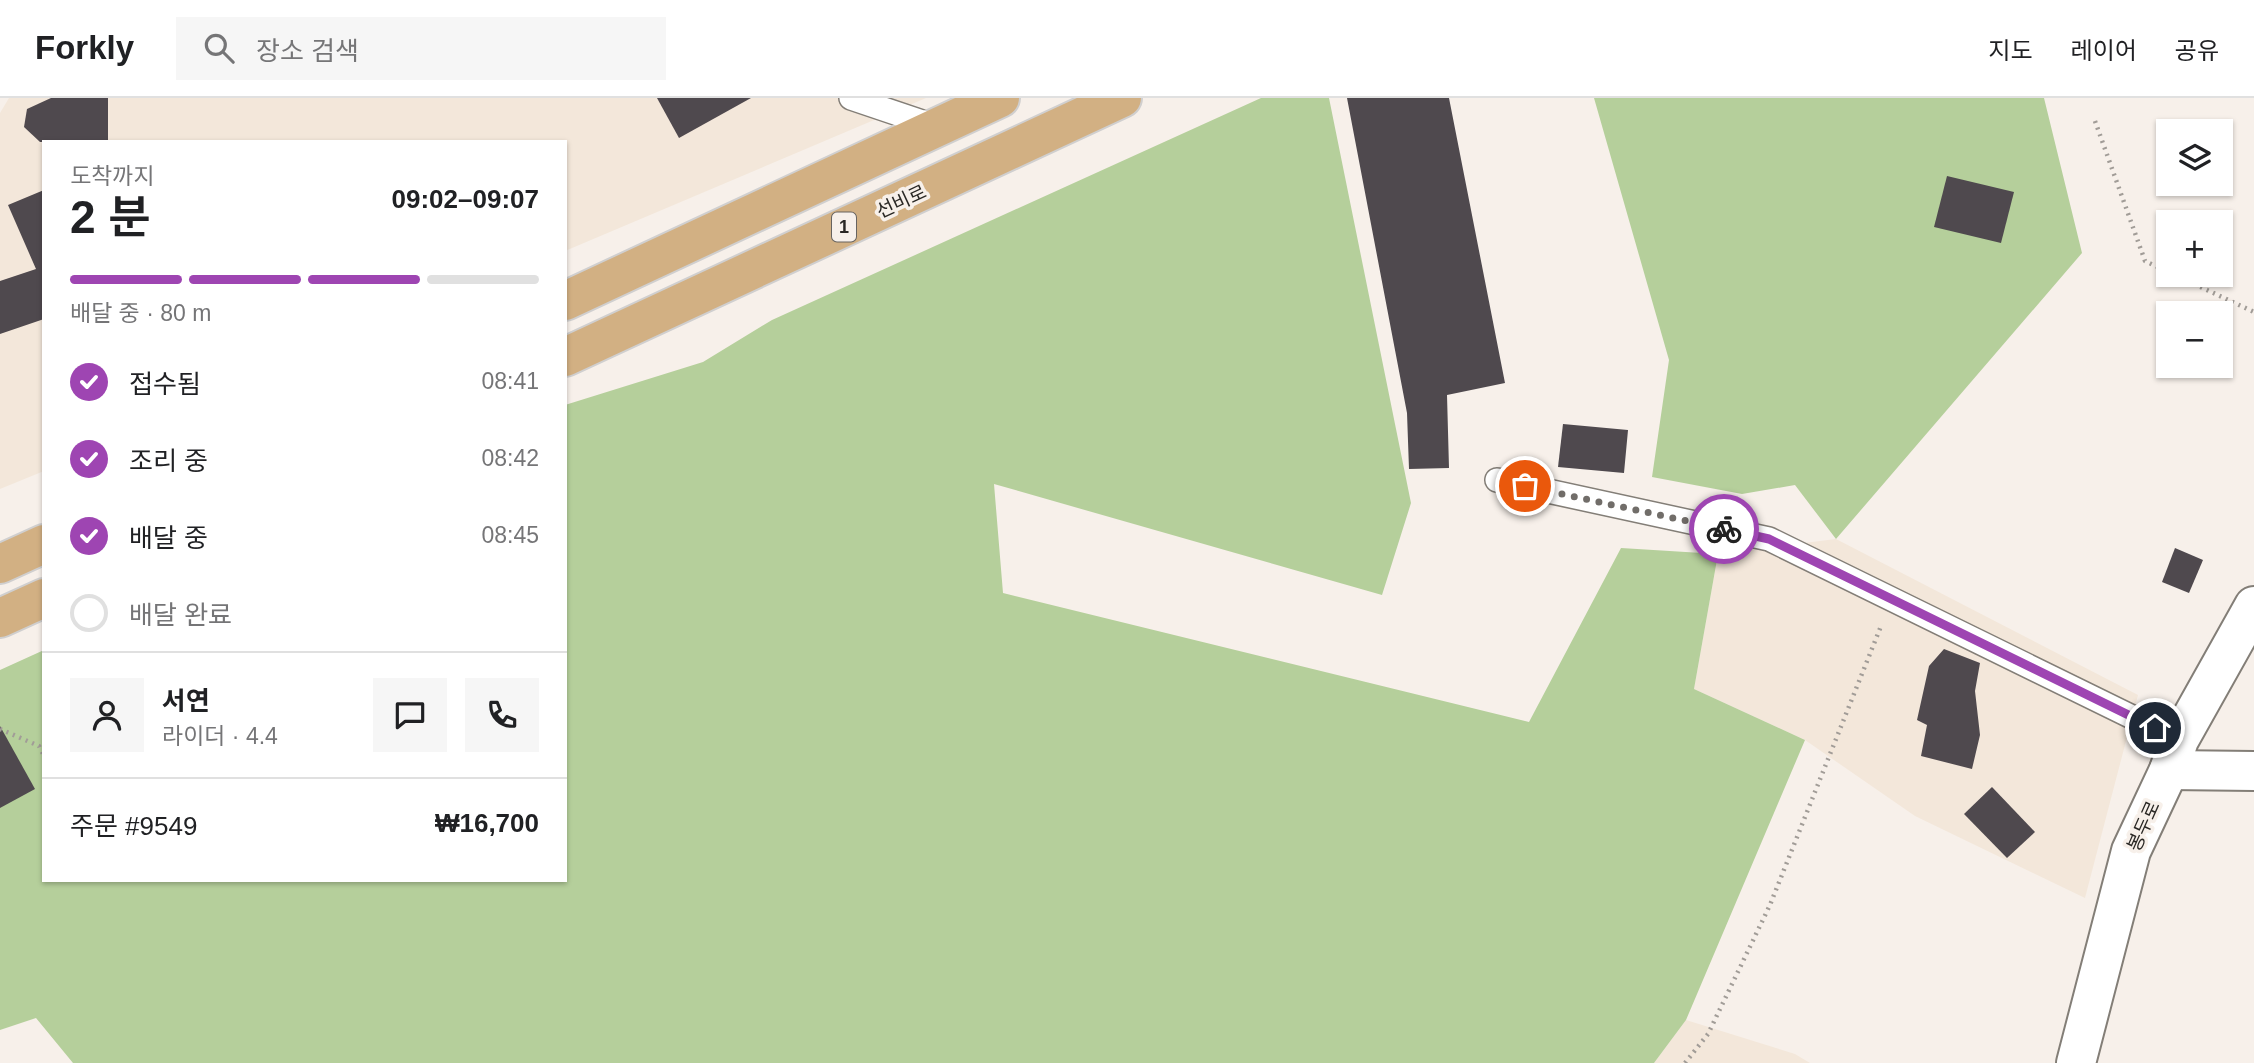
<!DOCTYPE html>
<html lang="ko">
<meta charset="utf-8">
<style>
body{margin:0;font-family:Arial,"Noto Sans KR",sans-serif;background:#f6f6f6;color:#202124;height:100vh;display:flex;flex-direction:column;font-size:26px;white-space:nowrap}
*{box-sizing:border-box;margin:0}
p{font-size:23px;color:#757577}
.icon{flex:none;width:38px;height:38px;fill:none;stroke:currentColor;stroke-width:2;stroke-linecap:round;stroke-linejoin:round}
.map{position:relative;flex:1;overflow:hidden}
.panel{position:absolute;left:42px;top:42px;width:525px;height:742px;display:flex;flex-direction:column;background:#fff;border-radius:0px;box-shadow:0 2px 5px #0004}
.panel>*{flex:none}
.fabs{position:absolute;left:2156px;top:21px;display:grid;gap:14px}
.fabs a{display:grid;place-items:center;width:77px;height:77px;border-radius:0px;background:#fff;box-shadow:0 2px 5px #0004;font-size:35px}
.pin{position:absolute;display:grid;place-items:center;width:60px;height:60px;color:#fff;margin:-30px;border:4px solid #fff;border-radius:50%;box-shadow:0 2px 7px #0007}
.courier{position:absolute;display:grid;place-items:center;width:70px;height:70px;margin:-35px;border:5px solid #9e45b2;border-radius:50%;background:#fff;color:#222;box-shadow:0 2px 9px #0007}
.overview em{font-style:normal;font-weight:600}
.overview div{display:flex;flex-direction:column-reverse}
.overview{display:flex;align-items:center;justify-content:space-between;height:119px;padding:0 28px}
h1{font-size:46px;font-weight:600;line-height:52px}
.bar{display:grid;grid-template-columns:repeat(4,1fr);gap:10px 7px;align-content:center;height:84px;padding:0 28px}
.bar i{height:9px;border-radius:5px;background:#e0e0e0}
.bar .on{background:#9e45b2}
.bar p{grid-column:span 4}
.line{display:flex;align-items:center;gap:18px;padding:0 28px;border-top:2px solid #e0e0e0}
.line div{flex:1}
.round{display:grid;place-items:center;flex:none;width:74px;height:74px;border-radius:0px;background:#f6f6f6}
ol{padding:0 28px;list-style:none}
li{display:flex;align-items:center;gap:21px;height:77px}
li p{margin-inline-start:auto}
li .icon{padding:7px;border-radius:50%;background:#9e45b2;color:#fff;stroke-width:4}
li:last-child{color:#757577}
li i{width:38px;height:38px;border:4px solid #e0e0e0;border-radius:50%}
header{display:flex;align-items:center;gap:42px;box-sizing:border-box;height:98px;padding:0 35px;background:#fff;border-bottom:2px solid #e0e0e0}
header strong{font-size:33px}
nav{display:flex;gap:38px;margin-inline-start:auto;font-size:24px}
.search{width:490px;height:63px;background:#f6f6f6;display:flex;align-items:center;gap:18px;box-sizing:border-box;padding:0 24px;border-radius:0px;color:#757577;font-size:26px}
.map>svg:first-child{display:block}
</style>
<header>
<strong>Forkly</strong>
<div class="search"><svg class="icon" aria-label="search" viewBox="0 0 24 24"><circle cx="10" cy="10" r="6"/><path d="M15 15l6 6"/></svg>장소 검색</div>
<nav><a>지도</a><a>레이어</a><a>공유</a></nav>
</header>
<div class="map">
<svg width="2254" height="965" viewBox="0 0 2254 965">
<rect width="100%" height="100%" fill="#f7f0ea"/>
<g fill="#f3e7da">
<path d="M9 0H926L565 153V44H44V373L0 391V15Z"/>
<path d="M1836 441 2138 597 2085 800 1915 718 1805 642 1694 591 1718 456Z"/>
<path d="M1686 922 1795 956 1810 965H1654Z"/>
</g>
<g fill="#b5cf9b">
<path d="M1261 0H1329L1411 405 1382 497 994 386 1003 495 1529 624 1621 450 1718 456 1694 591 1805 642 1686 922 1654 965H73L36 920 0 932V572L44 552V782H565V307L703 264 772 222Z"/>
<path d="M1594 0H2044L2082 155 1836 441 1795 387 1742 396 1652 379 1669 262Z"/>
</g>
<g fill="#4f494e">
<path d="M51 0H108V44H40L24 29 27 11Z"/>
<path d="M657 0H751L679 40Z"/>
<path d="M1347 0H1449L1505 285 1447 297 1449 370 1409 371 1407 315Z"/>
<path d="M1947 78 2014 94 2001 145 1934 129Z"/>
<path d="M44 92V221L0 236V183L36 171 8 107Z"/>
<path d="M1563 326 1628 332 1624 375 1558 369Z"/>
<path d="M2175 450 2203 462 2189 495 2162 484Z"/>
<path d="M1944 551 1980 565 1975 593 1980 637 1972 671 1921 658 1927 627 1917 622 1929 568Z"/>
<path d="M0 628 35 691 0 710Z"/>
<path d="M1992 689 2035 734 2007 760 1964 716Z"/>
</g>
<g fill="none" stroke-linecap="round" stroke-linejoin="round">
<defs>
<g id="lane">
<path d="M851 0 937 29"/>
<path d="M1497 382 1769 441 2179 642"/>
</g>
<path id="street" d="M2169 672 2254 673"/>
<path id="secondary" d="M2076 965 2131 753 2169 672 2179 642 2254 508"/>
<g id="primary">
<path d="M565 203 1000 0"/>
<path d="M565 259 1122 0"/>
<path d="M0 466 44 446"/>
<path d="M0 520 44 500"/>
</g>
</defs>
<use href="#lane" stroke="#837e77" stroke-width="26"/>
<use href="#street" stroke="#837e77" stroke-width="42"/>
<use href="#secondary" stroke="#837e77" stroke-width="42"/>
<use href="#primary" stroke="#d0cfcf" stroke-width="42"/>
<g stroke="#a19c97" stroke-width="4.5" stroke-dasharray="2 5" stroke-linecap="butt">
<path d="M2095 23 2145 163 2168 174"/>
<path d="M2175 177 2254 214"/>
<path d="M0 631 39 648 44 658"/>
<path d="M1685 965 1708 936 1770 807 1881 528"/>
</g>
<use href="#lane" stroke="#fff" stroke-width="23"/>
<use href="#street" stroke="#fff" stroke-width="38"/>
<use href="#secondary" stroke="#fff" stroke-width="38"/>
<use href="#primary" stroke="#d2b083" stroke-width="38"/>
</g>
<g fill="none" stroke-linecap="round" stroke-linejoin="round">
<path stroke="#716d69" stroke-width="7" stroke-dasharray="0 12.6" d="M1525 388 1724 431"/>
<path stroke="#9e45b2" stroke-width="9" d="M1724 431 1769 441 2155 630"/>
</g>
<g text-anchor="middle" stroke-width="7" stroke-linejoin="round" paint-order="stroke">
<rect fill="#f7f0ea" stroke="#67635f" stroke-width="2" x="832" y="114.5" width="24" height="29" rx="5"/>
<g font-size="18" font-weight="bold" fill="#292724">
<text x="844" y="135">1</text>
</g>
<g font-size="19" fill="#292724" stroke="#f7f0ea">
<text transform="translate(901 103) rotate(-25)" y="7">선비로</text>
<text transform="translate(2143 728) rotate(-66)" y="7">봉두로</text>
</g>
</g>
</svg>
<div class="fabs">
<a><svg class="icon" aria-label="layers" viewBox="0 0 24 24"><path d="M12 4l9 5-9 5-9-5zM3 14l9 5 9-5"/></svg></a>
<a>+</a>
<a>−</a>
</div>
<div class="pin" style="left:1525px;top:388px;background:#ea580c"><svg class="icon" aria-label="bag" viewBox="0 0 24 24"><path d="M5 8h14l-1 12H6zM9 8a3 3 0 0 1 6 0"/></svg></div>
<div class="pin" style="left:2155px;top:630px;background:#1f2937"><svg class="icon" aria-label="home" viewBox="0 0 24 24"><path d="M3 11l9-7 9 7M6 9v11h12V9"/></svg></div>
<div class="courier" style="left:1724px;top:431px"><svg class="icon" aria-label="bike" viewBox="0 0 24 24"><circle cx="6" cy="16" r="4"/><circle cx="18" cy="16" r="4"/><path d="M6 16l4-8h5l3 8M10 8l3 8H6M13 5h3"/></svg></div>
<section class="panel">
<div class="overview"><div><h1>2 분</h1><p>도착까지</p></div><em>09:02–09:07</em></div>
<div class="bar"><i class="on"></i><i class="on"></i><i class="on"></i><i></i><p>배달 중 · 80 m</p></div>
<ol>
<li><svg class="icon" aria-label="check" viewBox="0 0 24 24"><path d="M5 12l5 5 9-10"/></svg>접수됨<p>08:41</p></li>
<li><svg class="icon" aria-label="check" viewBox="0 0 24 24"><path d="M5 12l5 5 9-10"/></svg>조리 중<p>08:42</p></li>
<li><svg class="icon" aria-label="check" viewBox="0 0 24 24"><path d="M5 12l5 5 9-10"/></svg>배달 중<p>08:45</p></li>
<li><i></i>배달 완료</li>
</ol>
<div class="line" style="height:126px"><a class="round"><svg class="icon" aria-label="person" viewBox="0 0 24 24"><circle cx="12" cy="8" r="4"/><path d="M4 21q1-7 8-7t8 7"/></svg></a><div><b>서연</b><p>라이더 · 4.4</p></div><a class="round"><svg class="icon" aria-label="chat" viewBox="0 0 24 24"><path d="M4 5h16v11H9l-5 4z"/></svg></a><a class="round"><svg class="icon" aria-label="phone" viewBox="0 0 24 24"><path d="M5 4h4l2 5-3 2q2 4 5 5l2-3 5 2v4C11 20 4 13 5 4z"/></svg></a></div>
<div class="line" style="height:91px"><div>주문 #9549</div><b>₩16,700</b></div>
</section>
</div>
